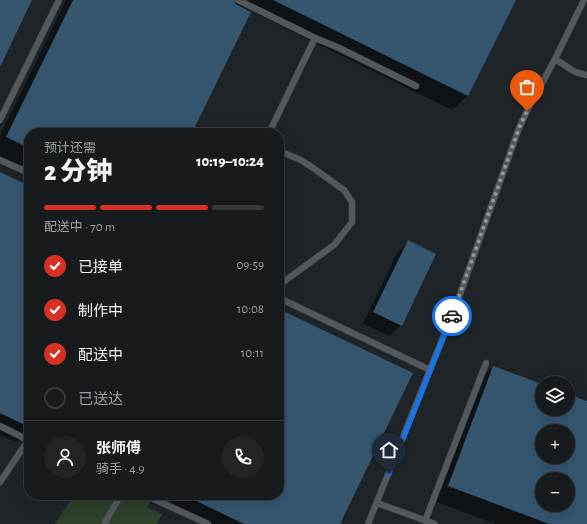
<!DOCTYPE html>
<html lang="zh">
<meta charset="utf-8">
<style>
body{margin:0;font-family:"Alegreya Sans","Noto Sans SC",sans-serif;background:#202427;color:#f1f3f6;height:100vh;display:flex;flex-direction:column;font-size:15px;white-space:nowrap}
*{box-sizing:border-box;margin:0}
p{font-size:13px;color:#9ea1a4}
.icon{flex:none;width:22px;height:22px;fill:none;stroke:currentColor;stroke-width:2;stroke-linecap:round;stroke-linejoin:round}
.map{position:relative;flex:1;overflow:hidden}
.side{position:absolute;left:24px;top:128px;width:260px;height:372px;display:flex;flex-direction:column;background:#171b1e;border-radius:16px;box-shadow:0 4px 16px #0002,0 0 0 1px #36393c}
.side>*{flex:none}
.fabs{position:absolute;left:535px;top:376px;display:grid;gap:8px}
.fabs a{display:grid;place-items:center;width:40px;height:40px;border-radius:50%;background:#171b1e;box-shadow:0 4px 16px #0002,0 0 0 1px #36393c;font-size:20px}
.pin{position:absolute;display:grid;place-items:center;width:34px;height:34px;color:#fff;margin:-41px -17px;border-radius:50% 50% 50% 0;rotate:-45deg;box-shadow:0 0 4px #0007}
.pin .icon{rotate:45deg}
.courier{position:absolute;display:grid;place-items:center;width:40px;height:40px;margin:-20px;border:3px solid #1a73e8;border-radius:50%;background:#fff;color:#222;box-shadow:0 1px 5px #0007}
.overview em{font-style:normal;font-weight:800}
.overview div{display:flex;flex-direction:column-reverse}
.overview{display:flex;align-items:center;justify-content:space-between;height:68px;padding:0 20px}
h1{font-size:26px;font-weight:800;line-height:30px}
.bar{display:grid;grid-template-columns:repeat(4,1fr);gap:6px 4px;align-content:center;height:48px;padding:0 20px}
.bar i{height:5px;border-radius:3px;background:#36393c}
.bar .on{background:#d93025}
.bar p{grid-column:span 4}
.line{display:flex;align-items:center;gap:10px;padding:0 20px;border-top:1px solid #36393c}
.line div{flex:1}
.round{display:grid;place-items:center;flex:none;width:42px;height:42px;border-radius:21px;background:#202427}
ol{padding:0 20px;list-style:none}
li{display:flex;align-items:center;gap:12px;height:44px}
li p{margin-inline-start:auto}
li .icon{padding:4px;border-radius:50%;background:#d93025;color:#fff;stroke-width:4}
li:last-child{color:#9ea1a4}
li i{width:22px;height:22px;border:2px solid #36393c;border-radius:50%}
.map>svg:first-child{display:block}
</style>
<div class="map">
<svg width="587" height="524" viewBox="0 0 587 524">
<rect width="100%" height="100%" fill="#1f2428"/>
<path fill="#2e412b" d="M74 495H153L147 507 162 514 157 524H55Z"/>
<g fill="#0007" fill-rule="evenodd">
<path d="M66 0H515L467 96 452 110 251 11 191 133H29V170L0 156V136Z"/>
<path d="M0 174 29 187V430L17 442 0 435Z"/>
<path d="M408 242 401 325 390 336 363 324 397 253Z"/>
<path d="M279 310 339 524H200L168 509 175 495H279Z"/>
<path d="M493 367 542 385V409H568V395L587 402V524H496L434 501 478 381ZM542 431H568V457H542ZM542 479H568V505H542Z"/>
</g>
<g fill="#36556f" fill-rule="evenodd">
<path d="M0 0H32L0 67Z"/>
<path d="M73 0H234L236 4 251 12 192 133H29V148L6 137Z"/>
<path d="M273 0H516L468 96Z"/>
<path d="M0 172 29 186V427L0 413Z"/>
<path d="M408 240 436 254 402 326 373 312Z"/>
<path d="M279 309 413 373 340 524H244L184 495H279Z"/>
<path d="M493 366 542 384V409H568V394L587 401V524H549L448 486ZM542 431H568V457H542ZM542 479H568V505H542Z"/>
</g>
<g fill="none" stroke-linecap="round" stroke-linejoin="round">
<defs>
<g id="service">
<path d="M238 0 315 38 269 133"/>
<path d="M315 38 337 47 416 86"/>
<path d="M555 59 575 72 587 75"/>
<path d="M0 120 59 0"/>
<path d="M279 151 301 160 313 168 344 190 352 202V222L334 245 279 285"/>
<path d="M0 160 29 173"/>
<path d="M279 298 430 370"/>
<path d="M0 426 28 440"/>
<path d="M0 482 29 439"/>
<path d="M145 495 208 524"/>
<path d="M162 503 165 495"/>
<path d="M377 503 435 524"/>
<path d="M425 521 486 363"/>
<path d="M104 524 121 495"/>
<path d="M368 524 458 300 519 128 527 111 555 59 584 0"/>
</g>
</defs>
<use href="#service" stroke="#3d4145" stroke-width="7"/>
<use href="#service" stroke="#53585d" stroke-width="6"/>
</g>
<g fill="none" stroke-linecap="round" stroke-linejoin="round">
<path stroke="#93989b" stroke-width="4" stroke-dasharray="0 7.2" d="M452 316 519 128 527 111"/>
<path stroke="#1a73e8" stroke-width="5" d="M389 474 452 316"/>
</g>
</svg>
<div class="fabs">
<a><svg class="icon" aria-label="layers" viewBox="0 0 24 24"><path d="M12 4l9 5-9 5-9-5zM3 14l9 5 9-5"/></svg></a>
<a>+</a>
<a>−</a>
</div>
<div class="pin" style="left:527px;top:111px;background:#ea580c"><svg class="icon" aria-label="bag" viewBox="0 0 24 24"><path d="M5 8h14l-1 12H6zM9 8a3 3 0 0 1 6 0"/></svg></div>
<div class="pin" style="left:389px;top:474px;background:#1f2937"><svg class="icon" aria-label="home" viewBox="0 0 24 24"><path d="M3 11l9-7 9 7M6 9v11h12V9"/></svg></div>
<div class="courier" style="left:452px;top:316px"><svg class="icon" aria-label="car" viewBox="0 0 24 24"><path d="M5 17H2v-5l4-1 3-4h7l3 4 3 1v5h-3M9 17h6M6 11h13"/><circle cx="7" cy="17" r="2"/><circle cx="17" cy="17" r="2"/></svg></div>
<section class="side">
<div class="overview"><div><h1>2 分钟</h1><p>预计还需</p></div><em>10:19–10:24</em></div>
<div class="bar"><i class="on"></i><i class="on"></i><i class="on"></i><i></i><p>配送中 · 70 m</p></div>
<ol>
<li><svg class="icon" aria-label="check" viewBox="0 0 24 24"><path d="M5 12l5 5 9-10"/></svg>已接单<p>09:59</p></li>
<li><svg class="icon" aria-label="check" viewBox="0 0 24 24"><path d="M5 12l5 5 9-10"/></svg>制作中<p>10:08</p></li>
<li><svg class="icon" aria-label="check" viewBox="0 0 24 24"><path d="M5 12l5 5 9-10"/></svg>配送中<p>10:11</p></li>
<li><i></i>已送达</li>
</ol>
<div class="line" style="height:72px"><a class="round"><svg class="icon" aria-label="person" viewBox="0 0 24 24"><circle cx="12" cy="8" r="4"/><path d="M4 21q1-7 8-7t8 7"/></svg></a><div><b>张师傅</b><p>骑手 · 4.9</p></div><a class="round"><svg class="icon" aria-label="phone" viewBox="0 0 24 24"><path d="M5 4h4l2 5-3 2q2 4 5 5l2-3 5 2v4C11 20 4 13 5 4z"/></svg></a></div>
</section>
</div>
